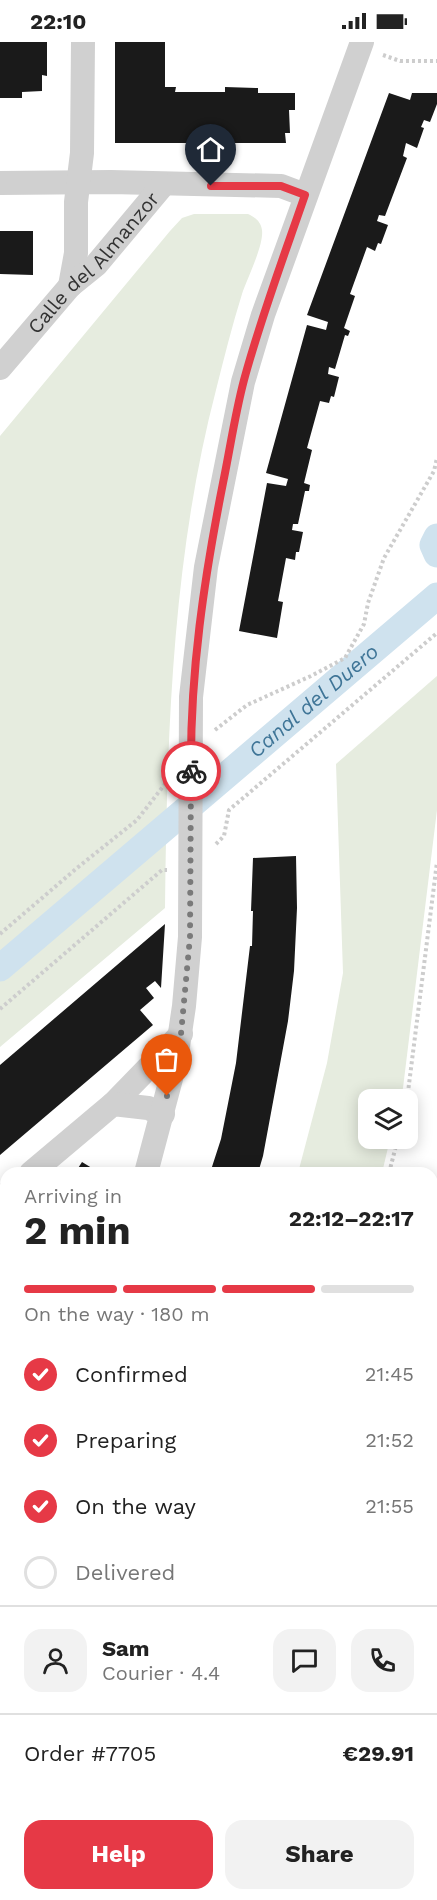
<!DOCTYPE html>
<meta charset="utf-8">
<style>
body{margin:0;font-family:"Work Sans",sans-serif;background:#f2f2f2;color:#222;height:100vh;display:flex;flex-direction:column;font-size:22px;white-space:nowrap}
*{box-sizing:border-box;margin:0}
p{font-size:20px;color:#767676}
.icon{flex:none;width:33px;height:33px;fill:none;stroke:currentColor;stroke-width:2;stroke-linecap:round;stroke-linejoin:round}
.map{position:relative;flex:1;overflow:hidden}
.side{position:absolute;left:0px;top:1125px;width:438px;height:734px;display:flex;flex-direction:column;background:#fff;border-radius:18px 18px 0 0;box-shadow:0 3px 15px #0003}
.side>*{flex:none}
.controls{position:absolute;left:358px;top:1047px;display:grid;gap:12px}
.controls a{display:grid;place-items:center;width:60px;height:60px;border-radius:12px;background:#fff;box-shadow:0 3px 15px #0003;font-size:30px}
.pin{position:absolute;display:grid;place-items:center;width:51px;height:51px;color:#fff;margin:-62px -26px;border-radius:50% 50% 50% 0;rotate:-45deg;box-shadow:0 0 6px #0007}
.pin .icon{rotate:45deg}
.courier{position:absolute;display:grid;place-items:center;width:60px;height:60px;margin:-30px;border:4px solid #e63946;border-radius:50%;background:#fff;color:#222;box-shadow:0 2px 8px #0007}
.head em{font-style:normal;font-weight:700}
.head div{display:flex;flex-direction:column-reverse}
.head{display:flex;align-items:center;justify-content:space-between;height:102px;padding:0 24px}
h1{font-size:39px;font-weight:700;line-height:45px}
.bar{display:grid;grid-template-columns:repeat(4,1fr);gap:9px 6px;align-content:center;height:72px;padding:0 24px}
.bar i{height:8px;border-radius:4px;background:#e0e0e0}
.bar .on{background:#e63946}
.bar p{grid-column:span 4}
.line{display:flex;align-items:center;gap:15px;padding:0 24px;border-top:2px solid #e0e0e0}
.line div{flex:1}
.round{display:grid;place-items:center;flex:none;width:63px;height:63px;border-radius:18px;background:#f2f2f2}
ol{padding:0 24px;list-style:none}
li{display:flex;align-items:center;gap:18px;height:66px}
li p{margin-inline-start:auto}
li .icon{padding:6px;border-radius:50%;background:#e63946;color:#fff;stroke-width:4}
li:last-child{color:#767676}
li i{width:33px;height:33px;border:3px solid #e0e0e0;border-radius:50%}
.button{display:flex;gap:12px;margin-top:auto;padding:12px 24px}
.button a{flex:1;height:69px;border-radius:18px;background:#e63946;color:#fff;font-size:24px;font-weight:700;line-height:69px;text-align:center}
.button a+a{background:#f2f2f2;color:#222}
.status{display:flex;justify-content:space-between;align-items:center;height:42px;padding:0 30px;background:#fff;direction:ltr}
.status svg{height:16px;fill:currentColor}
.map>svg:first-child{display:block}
</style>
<div class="status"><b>22:10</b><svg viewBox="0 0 49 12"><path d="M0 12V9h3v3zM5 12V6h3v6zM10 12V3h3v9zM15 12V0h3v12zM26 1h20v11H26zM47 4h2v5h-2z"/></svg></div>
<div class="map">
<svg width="437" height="1858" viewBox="0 0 437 1858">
<rect width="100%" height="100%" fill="#fff"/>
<g fill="#e6ecdf">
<path d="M194 172H248C255 175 261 180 262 188 264 203 247 237 242 252 232 284 224 316 216 348 172 517 167 693 165 866L0 1005V394L170 189 182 176Z"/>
<path d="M437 634V768L403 1046 400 1057 369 1058V1096L390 1097 382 1131H298L327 1021 343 931 336 722Z"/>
</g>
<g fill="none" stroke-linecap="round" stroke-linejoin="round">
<g stroke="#cfe2ee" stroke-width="27">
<path d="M437 495 433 503 437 512"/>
<path id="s1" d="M0 926 437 554"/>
</g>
</g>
<g fill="#1a1a1a">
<path d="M0 0H47V34L42 33V49L22 50V56H0Z"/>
<path d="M115 0H165V45H176L175 50H225V45L258 46V51H295V68H289L290 91H285L286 101H115Z"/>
<path d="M389 51 410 58 412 51H437V62L430 80 424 78 421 85 424 86 417 106 406 101 403 114 407 116 385 174 379 173 377 179 388 183 381 202 378 201 375 209 367 205 350 252 355 254 344 286 350 289 348 294 345 293 335 327 329 325 328 332 339 335 334 355 331 354 329 361 320 359 307 406 312 408 304 441 310 443 309 449H305L298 482H293L292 488 303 490 299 510H296L295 518 286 516 278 559 283 560 277 596 239 589 267 441 286 444 288 437 266 431 307 283 326 288 328 280 307 273Z"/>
<path d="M0 189H33V233L0 232Z"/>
<path d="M296 814 297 866 294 929 288 979 263 1114 258 1131H210L221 1097 236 1021 250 904H252L253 869H251L253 816Z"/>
<path d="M165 882 161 946 155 939 146 946 154 956 140 968 153 983 0 1113V1023Z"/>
<path d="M82 1120 100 1131H75Z"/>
<path d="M6 1252V1330L0 1340V1262Z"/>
</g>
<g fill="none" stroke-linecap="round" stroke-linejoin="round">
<g stroke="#cdcdcd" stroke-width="4" stroke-dasharray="3 3" stroke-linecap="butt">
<path d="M383 13 400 19H437"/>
<path d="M215 688 247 663 311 634 345 616 364 582 368 561 384 516 434 429 437 416"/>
<path d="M216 802 224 794 229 768 437 591"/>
<path d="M0 892 77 826 137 778 165 742"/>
<path d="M0 967 162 828H167"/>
<path d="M407 1058 437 820"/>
<path d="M389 1131 398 1096"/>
<path d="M432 1179 437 1157"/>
<path d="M0 1826 6 1829"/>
<path d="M11 1858 14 1852"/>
<path d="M60 1858 62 1852"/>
</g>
<g stroke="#d0d0d0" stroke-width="24">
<path d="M0 141 111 140 281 144 305 153"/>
<path d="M70 244 76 211V160L82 111 83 0"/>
<path id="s2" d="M0 326 70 244 96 223 163 143"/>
<path d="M113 1062 181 992"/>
<path d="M31 1131 113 1062 148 1066 163 1072"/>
<path d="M146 1131 176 1018 184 964 190 895 191 655 206 525 243 340 263 273 362 0"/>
<path d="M0 1157 6 1152"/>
<path d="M0 1411 6 1401"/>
</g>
<g stroke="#a2a2a2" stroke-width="33">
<path d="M432 1584 437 1557"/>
<path d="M432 1807 437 1787"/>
<path d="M369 1858 371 1852"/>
<path d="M420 1858 421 1852"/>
</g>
</g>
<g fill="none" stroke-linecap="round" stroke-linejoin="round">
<path stroke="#7a7a7a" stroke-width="6" stroke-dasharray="0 10.8" d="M167 1054 181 992 190 895 191 729"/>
<path stroke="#e63946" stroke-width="8" d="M191 729C190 631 204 537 223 441 230 407 235 372 244 338 261 275 284 214 305 153L281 144H211"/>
</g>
<g text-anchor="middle" stroke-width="6" stroke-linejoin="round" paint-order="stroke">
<g font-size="20" fill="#333" stroke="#fff">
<text dy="7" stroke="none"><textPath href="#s2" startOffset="141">Calle del Almanzor</textPath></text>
</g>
<g font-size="21" font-style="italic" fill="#3f7597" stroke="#fff">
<text dy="7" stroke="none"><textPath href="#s1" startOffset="412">Canal del Duero</textPath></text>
</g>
</g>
</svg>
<div class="controls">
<a><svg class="icon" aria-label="layers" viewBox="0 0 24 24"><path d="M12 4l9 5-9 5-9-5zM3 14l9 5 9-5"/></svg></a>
</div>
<div class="pin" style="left:167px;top:1054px;background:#ea580c"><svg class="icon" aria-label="bag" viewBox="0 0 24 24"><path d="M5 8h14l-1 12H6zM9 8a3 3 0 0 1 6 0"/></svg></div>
<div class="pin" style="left:211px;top:144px;background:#1f2937"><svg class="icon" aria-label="home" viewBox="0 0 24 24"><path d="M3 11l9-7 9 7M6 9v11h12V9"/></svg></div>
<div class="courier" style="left:191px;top:729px"><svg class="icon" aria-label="bike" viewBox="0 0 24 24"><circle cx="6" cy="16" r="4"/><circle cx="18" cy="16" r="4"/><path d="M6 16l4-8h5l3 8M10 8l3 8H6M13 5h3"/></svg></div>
<section class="side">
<div class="head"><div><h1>2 min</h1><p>Arriving in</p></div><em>22:12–22:17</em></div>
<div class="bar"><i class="on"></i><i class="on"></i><i class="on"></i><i></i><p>On the way · 180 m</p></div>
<ol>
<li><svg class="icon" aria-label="check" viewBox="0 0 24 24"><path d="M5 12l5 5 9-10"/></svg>Confirmed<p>21:45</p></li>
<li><svg class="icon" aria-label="check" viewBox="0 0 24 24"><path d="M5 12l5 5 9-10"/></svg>Preparing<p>21:52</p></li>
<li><svg class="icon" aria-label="check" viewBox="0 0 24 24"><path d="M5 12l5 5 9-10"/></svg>On the way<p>21:55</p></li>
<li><i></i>Delivered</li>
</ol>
<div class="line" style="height:108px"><a class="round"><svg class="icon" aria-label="person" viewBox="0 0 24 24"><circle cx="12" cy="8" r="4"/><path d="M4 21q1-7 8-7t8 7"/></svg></a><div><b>Sam</b><p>Courier · 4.4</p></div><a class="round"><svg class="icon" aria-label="chat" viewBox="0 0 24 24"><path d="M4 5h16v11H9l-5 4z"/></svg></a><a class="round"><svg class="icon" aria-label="phone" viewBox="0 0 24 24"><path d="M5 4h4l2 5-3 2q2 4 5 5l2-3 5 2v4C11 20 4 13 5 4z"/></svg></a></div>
<div class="line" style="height:78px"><div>Order #7705</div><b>€29.91</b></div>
<div class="button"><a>Help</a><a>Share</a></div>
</section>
</div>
